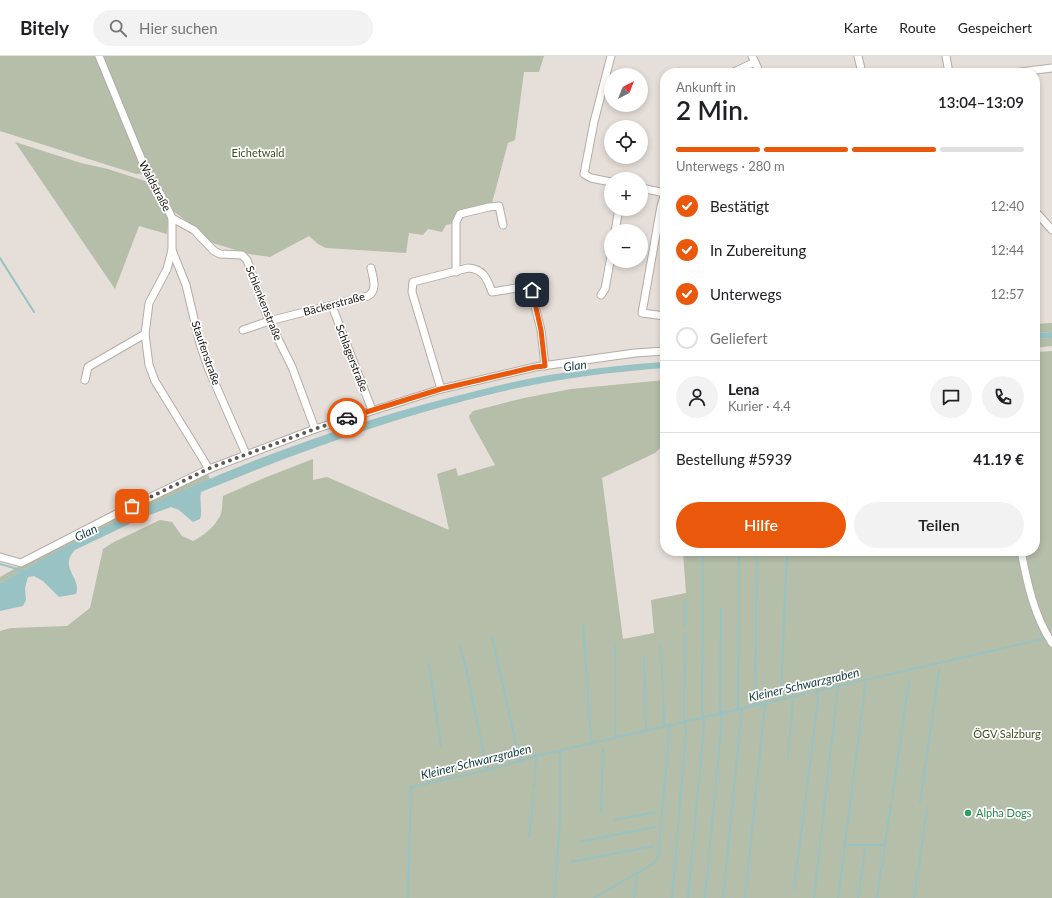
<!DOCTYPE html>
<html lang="de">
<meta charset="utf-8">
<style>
body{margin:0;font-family:Lato,sans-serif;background:#f2f2f2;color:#202124;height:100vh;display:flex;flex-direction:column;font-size:15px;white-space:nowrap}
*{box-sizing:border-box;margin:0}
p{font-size:13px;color:#757577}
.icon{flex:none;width:22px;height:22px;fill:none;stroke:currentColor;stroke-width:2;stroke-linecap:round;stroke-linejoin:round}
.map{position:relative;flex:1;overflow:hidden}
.details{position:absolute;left:660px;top:12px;width:380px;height:488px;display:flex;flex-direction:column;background:#fff;border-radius:16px;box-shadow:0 2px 6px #0003}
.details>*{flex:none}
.needle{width:26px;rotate:42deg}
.tools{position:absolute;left:604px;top:12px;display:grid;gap:8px}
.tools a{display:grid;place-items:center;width:44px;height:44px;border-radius:50%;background:#fff;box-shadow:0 2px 6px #0003;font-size:20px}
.pin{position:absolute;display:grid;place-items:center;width:34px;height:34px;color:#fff;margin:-17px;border-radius:8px;box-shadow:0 2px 6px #0006}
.courier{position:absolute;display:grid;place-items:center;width:40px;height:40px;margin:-20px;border:3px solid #ea580c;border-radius:50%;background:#fff;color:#222;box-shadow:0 1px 5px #0007}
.overview em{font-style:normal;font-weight:600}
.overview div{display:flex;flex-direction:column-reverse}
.overview{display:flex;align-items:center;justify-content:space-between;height:68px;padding:0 16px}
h1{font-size:26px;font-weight:600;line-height:30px}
.bar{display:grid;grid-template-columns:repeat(4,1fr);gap:6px 4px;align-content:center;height:48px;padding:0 16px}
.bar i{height:5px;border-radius:3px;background:#e0e0e0}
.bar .selected{background:#ea580c}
.bar p{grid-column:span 4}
.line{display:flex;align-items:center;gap:10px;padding:0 16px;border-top:1px solid #e0e0e0}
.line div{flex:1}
.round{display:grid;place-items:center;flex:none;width:42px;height:42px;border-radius:21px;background:#f2f2f2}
ol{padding:0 16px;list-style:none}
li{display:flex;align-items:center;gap:12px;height:44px}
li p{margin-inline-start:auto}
li .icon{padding:4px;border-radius:50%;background:#ea580c;color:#fff;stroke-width:4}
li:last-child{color:#757577}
li i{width:22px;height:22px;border:2px solid #e0e0e0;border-radius:50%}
.primary-button{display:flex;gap:8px;margin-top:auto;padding:8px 16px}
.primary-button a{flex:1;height:46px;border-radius:24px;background:#ea580c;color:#fff;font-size:16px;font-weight:600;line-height:46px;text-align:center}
.primary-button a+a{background:#f2f2f2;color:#202124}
header{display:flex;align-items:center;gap:24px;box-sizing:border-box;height:56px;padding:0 20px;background:#fff;border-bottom:1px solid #e0e0e0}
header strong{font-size:19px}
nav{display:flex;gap:22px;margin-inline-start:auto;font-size:14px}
.search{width:280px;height:36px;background:#f2f2f2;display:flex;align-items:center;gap:10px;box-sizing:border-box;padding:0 14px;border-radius:22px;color:#757577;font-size:15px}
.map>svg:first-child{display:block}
</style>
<header>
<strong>Bitely</strong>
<div class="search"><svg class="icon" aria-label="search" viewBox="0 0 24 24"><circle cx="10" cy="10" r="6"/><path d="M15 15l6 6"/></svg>Hier suchen</div>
<nav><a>Karte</a><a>Route</a><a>Gespeichert</a></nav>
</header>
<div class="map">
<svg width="1052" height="842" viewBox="0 0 1052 842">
<rect width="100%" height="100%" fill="#e6ded8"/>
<g fill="#b5bea9">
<path d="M0 0H544L539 16H524L515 84 508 87 492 147 457 157 455 167 446 169 442 176 428 173 423 179 409 177 406 197 326 192 318 188 309 180 270 201 249 198 203 184 188 166 170 153 150 117 136 118 0 75Z"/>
<path d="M15 86 81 107 108 113 145 125 153 131 165 150 168 166 167 178 139 170 115 233Z"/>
<path d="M1052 267V276L1035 277V268Z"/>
<path d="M1052 282V290L1035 292V283Z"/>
<path d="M1052 295V842H0V575L11 572 67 570 90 552 103 493 114 486 160 464 172 466 182 480 193 485C203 480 214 471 219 462 223 456 222 446 223 440L264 422 313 403V424L327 421 449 474 437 418 456 412 458 420 495 409 470 364 469 360 473 355 524 342 571 333 665 324V387L655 397 602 422 623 583 654 577 651 544 686 537 683 496 689 495H1035V296Z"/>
<path d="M207 416 210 423C138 454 69 488 0 527V521L39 499Z"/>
</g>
<g fill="#98c2c3">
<path d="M1052 276V282L1035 283V277Z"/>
<path d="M665 306V312C610 316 554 323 500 336 397 360 298 396 201 436 199 446 203 454 200 463L193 466 179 454 171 451 144 461 75 494C58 512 82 521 76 538L59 541 43 525 34 520 28 521 25 532 26 544 23 550 0 555V527C139 447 292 382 448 342 486 333 524 322 563 317 596 312 631 308 665 306Z"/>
</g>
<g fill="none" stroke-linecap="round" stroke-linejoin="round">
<g stroke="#98c2c3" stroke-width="2">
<path d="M0 202 34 256"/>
<path d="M0 508 24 515"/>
<path d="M583 568 591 683 593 687"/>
<path d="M685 570V544"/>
<path d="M492 581 520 706"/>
<path d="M615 587V678L616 681"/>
<path d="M460 591 465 608 487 713"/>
<path d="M661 591 664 670"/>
<path d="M644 600 646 675"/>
<path d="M429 608 441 690"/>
<path d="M782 643 781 637 787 495"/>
<path d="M756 649 755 644 757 495"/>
<path d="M738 654 739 496"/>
<path d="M788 702 793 646 792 641"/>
<path d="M534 731 536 701"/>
<path d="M892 742 909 624"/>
<path d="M920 746 939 614"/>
<path d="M601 756 603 692"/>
<path d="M615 764 656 756"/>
<path d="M529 781 534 736"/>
<path d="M579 786 655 771"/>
<path d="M845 789H885"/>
<path d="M571 806 654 790"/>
<path d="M794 833 818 643 817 635"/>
<path d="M408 842 411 731 496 712 536 700 1047 582"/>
<path d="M554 842 560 766V695"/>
<path d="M594 842 651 809 655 806 658 801 670 669"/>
<path d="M634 842 637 817"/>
<path d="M672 842 686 674 684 661 685 577"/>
<path d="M688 842 704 669 702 656 703 501"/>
<path d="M705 842 722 663 720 652 721 553"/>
<path d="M723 842 742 652"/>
<path d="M745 842 765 647"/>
<path d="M814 842 838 631"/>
<path d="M838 842 866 624"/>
<path d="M858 842 865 794"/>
<path d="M877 842 891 748"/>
<path d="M914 842 927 754"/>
</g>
<defs>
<g id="minor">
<path d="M99 0 148 119 161 139 172 162V194L167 213 149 247 145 278 149 309 155 325 209 413"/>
<path d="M752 0 760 17"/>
<path d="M858 0 862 17"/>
<path d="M946 0 949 17"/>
<path d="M732 17 755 6"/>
<path d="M1012 17 1052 12"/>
<path d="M611 126 591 122 584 118 594 66 611 0"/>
<path d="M641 132 665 137"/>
<path d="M665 137 661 150 642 257 665 260"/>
<path d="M1035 155 1052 174"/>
<path d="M172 162 194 174 214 195 220 198 242 199 247 204 269 265 292 311 315 373"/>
<path d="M615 175 619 153"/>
<path d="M172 194 186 229 200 288 209 314 246 398"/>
<path d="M456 216V166L460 158 489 151 499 150 503 169"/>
<path d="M601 239 605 233 611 200"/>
<path d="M332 250 372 354"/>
<path d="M243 274 269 265 368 240C378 234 373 222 371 212"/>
<path d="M85 324 88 311 145 278"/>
<path d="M441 333 412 236 413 226 468 212C484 213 487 223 492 236L529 230 531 234 541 274 545 310"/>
<path d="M1021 495C1027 526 1034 560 1052 587"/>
<path d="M0 501 21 507 118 457 209 413 315 373 441 333 535 311 635 297 665 295"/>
</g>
</defs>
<use href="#minor" stroke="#b4aca6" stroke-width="9"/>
<use href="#minor" stroke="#fff" stroke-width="7"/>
</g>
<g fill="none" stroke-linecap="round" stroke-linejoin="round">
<path stroke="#5f5a57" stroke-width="4" stroke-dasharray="0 7.2" d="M132 450 210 412 315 373 347 362"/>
<path stroke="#ea580c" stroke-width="5" d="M347 362 441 333 535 311 545 310 541 274 532 234"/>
</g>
<circle fill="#2e9e5b" stroke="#fff" stroke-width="1.5" cx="968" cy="757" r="4"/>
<g text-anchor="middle" stroke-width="3.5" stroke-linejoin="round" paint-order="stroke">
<g font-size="11" fill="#3c4d1d" stroke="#fff">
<text x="258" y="101">Eichetwald</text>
<text x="1007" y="682">ÖGV Salzburg</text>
</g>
<g font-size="11" fill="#161311" stroke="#fff">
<text transform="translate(155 130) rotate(62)" y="4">Waldstraße</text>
<text transform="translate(264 247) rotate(68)" y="4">Schlenkenstraße</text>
<text transform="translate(334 248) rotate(-15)" y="4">Bäckerstraße</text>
<text transform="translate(206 297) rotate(71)" y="4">Staufenstraße</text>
<text transform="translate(352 302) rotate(69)" y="4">Schlagerstraße</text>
</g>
<g font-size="11" fill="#27864d" stroke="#fff" text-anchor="start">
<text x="976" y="761">Alpha Dogs</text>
</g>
<g font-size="12" font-style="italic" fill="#174041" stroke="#fff">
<text transform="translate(575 310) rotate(-7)" y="4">Glan</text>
<text transform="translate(86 477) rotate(-26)" y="4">Glan</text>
<text transform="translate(804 629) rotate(-13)" y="4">Kleiner Schwarzgraben</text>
<text transform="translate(476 706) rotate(-14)" y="4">Kleiner Schwarzgraben</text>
</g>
</g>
</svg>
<div class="tools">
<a><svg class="needle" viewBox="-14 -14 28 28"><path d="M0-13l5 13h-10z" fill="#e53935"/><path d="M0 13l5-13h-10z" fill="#757577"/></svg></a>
<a><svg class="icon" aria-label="locate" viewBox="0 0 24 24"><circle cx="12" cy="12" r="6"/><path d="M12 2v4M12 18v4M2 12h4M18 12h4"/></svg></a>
<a>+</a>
<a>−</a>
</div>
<div class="pin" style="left:132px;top:450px;background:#ea580c"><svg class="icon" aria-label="bag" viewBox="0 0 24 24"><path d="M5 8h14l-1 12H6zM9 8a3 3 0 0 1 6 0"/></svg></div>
<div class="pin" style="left:532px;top:234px;background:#1f2937"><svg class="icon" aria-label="home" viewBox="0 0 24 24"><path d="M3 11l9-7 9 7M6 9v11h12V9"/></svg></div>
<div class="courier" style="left:347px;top:362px"><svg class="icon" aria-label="car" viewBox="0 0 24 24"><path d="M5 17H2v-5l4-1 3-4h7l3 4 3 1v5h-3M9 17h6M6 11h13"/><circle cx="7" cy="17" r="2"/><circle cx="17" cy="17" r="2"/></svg></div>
<section class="details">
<div class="overview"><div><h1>2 Min.</h1><p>Ankunft in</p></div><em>13:04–13:09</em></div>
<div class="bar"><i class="selected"></i><i class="selected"></i><i class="selected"></i><i></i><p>Unterwegs · 280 m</p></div>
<ol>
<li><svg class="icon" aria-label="check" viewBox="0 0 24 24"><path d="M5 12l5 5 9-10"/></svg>Bestätigt<p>12:40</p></li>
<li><svg class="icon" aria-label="check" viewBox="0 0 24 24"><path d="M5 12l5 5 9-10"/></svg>In Zubereitung<p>12:44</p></li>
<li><svg class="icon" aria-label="check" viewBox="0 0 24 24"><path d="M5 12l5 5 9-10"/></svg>Unterwegs<p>12:57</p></li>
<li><i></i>Geliefert</li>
</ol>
<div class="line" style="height:72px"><a class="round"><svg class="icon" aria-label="person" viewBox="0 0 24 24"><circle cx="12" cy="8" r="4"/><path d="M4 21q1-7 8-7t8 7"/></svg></a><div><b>Lena</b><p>Kurier · 4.4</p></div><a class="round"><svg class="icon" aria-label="chat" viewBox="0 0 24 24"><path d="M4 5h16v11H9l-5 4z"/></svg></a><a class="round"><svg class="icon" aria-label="phone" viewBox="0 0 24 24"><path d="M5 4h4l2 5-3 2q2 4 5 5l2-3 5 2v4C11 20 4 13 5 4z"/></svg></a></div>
<div class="line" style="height:52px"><div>Bestellung #5939</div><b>41.19 €</b></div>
<div class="primary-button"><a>Hilfe</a><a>Teilen</a></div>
</section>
</div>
